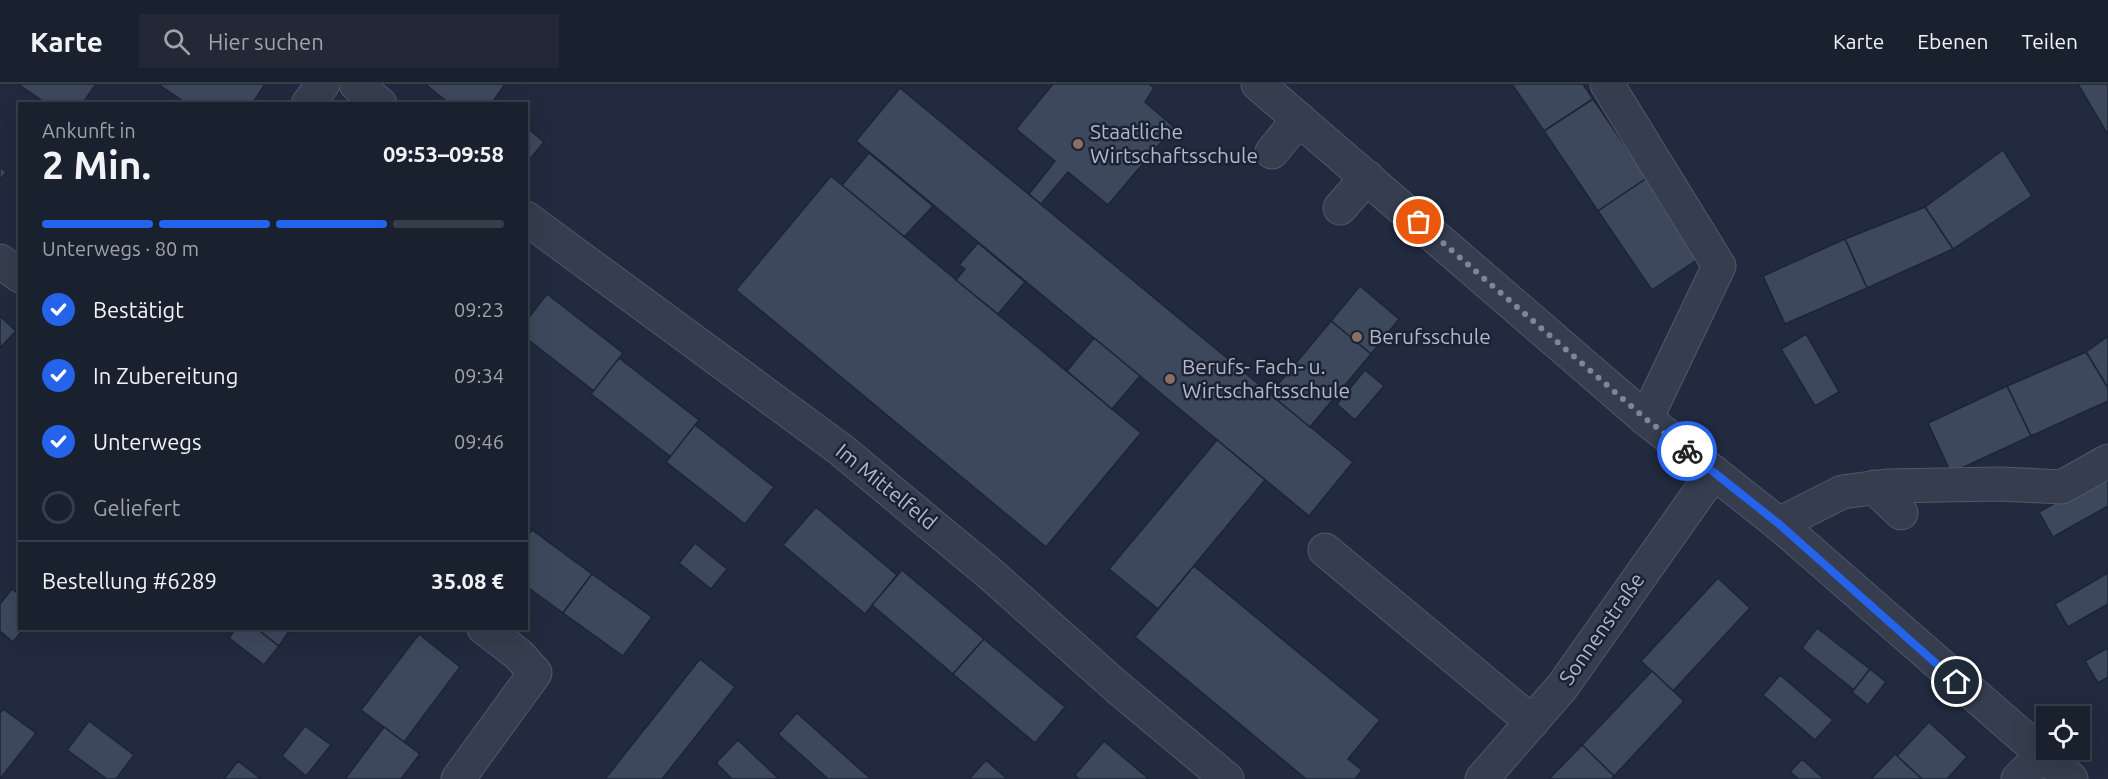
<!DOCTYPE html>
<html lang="de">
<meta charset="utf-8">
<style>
body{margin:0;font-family:Ubuntu,sans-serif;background:#222836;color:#f1f3f6;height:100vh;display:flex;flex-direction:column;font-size:22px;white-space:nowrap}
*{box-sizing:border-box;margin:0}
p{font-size:20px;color:#9fa3aa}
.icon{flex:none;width:33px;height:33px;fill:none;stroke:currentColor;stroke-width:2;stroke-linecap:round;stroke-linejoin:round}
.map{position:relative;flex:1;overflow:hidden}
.drawer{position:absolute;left:18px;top:18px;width:510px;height:528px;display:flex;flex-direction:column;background:#19202e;border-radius:0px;box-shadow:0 6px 24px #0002,0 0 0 2px #373e4a}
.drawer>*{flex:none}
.controls{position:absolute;left:2036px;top:622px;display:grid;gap:12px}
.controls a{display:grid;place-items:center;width:54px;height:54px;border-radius:0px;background:#19202e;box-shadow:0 6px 24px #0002,0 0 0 2px #373e4a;font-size:30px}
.pin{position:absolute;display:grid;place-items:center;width:51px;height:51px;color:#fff;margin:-26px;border:3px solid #fff;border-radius:50%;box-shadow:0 2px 6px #0007}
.courier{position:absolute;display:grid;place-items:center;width:60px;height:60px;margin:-30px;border:4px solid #2563eb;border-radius:50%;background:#fff;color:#222;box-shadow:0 2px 8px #0007}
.summary em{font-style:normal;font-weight:700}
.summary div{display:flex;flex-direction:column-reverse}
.summary{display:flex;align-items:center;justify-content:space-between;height:102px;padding:0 24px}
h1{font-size:39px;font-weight:700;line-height:45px}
.bar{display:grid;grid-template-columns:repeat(4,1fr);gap:9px 6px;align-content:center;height:72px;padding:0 24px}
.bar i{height:8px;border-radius:4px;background:#373e4a}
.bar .active{background:#2563eb}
.bar p{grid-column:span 4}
.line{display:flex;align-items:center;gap:15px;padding:0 24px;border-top:2px solid #373e4a}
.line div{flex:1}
ol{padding:0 24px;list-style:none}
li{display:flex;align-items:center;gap:18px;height:66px}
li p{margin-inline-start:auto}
li .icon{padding:6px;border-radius:50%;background:#2563eb;color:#fff;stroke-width:4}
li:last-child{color:#9fa3aa}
li i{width:33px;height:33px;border:3px solid #373e4a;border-radius:50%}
header{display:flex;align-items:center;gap:36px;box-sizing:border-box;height:84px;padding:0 30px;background:#19202e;border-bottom:2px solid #373e4a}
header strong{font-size:28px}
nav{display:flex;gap:33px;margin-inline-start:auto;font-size:21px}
.search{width:420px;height:54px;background:#222836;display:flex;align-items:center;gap:15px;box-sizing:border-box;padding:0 21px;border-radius:0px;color:#9fa3aa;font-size:22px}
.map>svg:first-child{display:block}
</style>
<header>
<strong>Karte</strong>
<div class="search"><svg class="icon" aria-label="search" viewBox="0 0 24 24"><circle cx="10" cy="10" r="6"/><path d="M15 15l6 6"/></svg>Hier suchen</div>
<nav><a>Karte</a><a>Ebenen</a><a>Teilen</a></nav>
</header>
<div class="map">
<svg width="2108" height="695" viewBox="0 0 2108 695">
<rect width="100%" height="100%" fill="#212a3e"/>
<g fill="#3d485d" stroke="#1d2435" stroke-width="1.5">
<path d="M18 0H96L82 20H47Z"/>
<path d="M158 0H265L252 20H187Z"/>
<path d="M425 0H505L494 16 498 20H450Z"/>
<path d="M1053 0H1149L1154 4 1145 18 1174 43 1108 121 1068 88 1041 120 1029 110 1055 77 1016 45Z"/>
<path d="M1512 0H1583L1593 15 1544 47Z"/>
<path d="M2078 0H2108V51Z"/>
<path d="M900 4 1353 378 1309 432 856 57Z"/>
<path d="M1593 15 1647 94 1598 127 1544 47Z"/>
<path d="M526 43 544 58 526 80Z"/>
<path d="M2003 66 2032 112 1953 165 1925 123Z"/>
<path d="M869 69 933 122 904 153 842 101Z"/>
<path d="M0 83 6 88 0 96Z"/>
<path d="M831 92 1141 349 1046 463 736 206Z"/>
<path d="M1647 94 1701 173 1652 206 1598 127Z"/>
<path d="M1925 123 1953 165 1867 204 1845 155Z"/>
<path d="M1845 155 1867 204 1785 240 1763 192Z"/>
<path d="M978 159 1025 198 998 230 956 196 965 185 959 181Z"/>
<path d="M1360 202 1399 235 1371 270 1331 237Z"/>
<path d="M547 210 623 269 594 307 526 254V237Z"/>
<path d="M0 232 16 247 0 264Z"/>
<path d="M1331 237 1371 270 1310 343 1270 310Z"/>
<path d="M1806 250 1839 308 1815 322 1781 265Z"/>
<path d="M2108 252V304L2086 268Z"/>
<path d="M1094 254 1140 292 1112 325 1067 287Z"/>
<path d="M2086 268 2108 304V317L2031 352 2007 302Z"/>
<path d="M619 274 699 336 671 373 591 310Z"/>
<path d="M1365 286 1384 302 1355 336 1337 320Z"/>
<path d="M2007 302 2031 352 1951 389 1928 339Z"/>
<path d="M695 341 774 403 745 440 666 378Z"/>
<path d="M1217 356 1265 396 1158 525 1109 485Z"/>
<path d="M2108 389V422L2053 453 2039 428Z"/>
<path d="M816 423 897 491 865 530 783 461Z"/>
<path d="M526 442 532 446 526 454Z"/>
<path d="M532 446 592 490 563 529 526 502V454Z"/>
<path d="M695 459 727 485 711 505 679 479Z"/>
<path d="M1194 482 1380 636 1348 675 1362 686 1355 695H1306L1135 553Z"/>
<path d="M902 486 984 555 953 590 872 521Z"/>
<path d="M2108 489V520L2068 543 2055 520Z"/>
<path d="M592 490 652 533 623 572 563 529Z"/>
<path d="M1718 494 1750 524 1673 607 1641 577Z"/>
<path d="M12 505 20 511V544H24L13 558 0 547V520Z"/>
<path d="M236 544H256L279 562 264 581 229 554Z"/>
<path d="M256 544H291L279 562Z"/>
<path d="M1817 544 1870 585 1854 606 1802 564Z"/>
<path d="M419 550 460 583 404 658 361 626Z"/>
<path d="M984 555 1065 623 1035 659 953 590Z"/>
<path d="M2108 564V593L2098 599 2085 577Z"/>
<path d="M700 575 735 603 662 695H605Z"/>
<path d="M1870 585 1886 598 1868 621 1852 608Z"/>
<path d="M1652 587 1684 617 1614 692 1582 661Z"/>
<path d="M1780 591 1833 636 1815 656 1763 611Z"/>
<path d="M3 625 36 649 0 695V629Z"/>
<path d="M797 629 871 695H828L778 650Z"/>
<path d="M89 637 134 671 116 695H107L67 666Z"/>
<path d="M1929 638 1967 673 1947 695H1922L1897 672Z"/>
<path d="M305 642 331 661 306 692 282 672Z"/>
<path d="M384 643 420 670 401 695H345Z"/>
<path d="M738 656 779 695H732L716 679Z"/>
<path d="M1104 657 1149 695H1079L1075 691Z"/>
<path d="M1582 661 1614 692 1611 695H1549Z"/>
<path d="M1895 670 1897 672 1922 695H1871Z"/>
<path d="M1802 675 1824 695H1799L1790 688Z"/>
<path d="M986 676 1006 694 1005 695H969Z"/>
<path d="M238 677 261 695H224Z"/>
</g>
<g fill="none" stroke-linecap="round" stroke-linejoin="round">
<defs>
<g id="minor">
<path d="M356 0 380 20"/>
<path d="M1258 0 1646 335 1779 440 2071 695"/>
<path d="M1607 0 1719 182 1646 335"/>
<path d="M308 20 323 0"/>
<path d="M1272 68 1299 35"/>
<path d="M1340 124 1367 93"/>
<path d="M526 134 840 365 987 487 1117 603 1227 695"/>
<path d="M0 177 20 192"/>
<path d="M1874 403 1901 429"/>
<path d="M1779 440 1842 408 1887 402 2000 400 2062 403 2108 377"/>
<path d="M1325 466 1532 638"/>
<path d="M458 695 535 589 519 571 484 544"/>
<path d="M1482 695 1562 603 1714 388"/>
<path d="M2018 695 2043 670"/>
</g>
</defs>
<use href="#minor" stroke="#515869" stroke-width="35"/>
<use href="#minor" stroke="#353d4e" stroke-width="33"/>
</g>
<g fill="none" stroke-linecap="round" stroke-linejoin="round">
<path stroke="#7f8698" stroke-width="6" stroke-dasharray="0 10.8" d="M1419 138 1646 335 1687 367"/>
<path stroke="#2563eb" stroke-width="8" d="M1687 367 1779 440 1957 598"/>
</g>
<g fill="#8d6e63" stroke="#1b2233" stroke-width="2">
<circle cx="1078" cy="60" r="6"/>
<circle cx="1357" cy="253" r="6"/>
<circle cx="1170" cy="295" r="6"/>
</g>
<g text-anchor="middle" stroke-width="5" stroke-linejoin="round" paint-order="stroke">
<g font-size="21" fill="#b1b8c9" stroke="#1b2233" text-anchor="start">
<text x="1090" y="55">Staatliche<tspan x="1090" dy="24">Wirtschaftsschule</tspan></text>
<text x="1369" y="260">Berufsschule</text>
<text x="1182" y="290">Berufs- Fach- u.<tspan x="1182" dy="24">Wirtschaftsschule</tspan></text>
</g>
<g font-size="21" fill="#b1b8c9" stroke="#1b2233">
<text transform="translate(886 403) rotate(39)" y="7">Im Mittelfeld</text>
<text transform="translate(1602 545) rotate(-55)" y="7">Sonnenstraße</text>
</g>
</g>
</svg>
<div class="controls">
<a><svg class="icon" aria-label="locate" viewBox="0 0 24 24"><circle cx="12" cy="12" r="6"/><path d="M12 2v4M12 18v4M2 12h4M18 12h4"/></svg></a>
</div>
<div class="pin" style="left:1419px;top:138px;background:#ea580c"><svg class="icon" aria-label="bag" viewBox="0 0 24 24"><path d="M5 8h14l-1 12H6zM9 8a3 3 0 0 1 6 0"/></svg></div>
<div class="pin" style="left:1957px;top:598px;background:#1f2937"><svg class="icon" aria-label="home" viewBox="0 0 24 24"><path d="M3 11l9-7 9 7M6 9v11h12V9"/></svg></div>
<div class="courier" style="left:1687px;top:367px"><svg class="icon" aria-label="bike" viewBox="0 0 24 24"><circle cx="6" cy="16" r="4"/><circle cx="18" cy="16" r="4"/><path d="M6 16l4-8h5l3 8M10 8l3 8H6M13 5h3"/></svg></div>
<section class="drawer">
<div class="summary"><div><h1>2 Min.</h1><p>Ankunft in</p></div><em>09:53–09:58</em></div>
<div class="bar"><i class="active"></i><i class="active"></i><i class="active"></i><i></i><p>Unterwegs · 80 m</p></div>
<ol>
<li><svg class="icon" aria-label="check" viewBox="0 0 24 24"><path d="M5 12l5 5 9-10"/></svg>Bestätigt<p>09:23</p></li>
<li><svg class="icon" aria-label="check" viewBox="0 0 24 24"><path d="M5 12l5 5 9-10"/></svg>In Zubereitung<p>09:34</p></li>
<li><svg class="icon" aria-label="check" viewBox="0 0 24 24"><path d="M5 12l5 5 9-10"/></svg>Unterwegs<p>09:46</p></li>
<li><i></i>Geliefert</li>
</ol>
<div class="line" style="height:78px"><div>Bestellung #6289</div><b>35.08 €</b></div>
</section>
</div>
